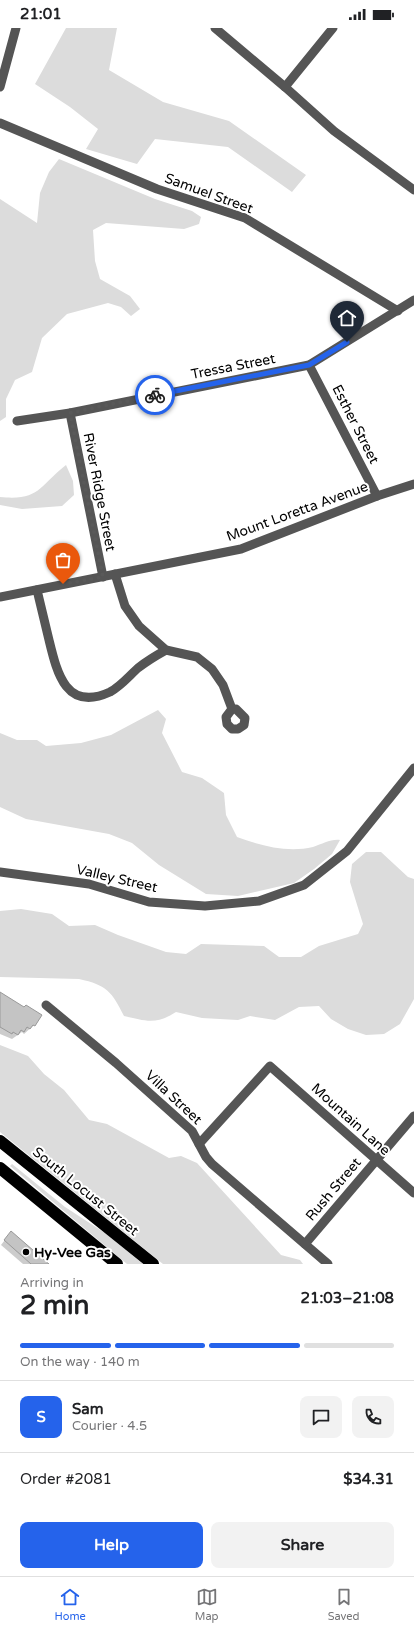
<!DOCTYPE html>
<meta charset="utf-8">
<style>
body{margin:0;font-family:"Varela Round",sans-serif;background:#f2f2f2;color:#202124;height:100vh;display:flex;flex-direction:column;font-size:15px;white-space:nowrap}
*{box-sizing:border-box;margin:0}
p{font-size:13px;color:#757577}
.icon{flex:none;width:22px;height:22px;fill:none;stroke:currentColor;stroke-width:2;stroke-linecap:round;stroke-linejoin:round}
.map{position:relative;height:1236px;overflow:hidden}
.drawer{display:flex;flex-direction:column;background:#fff;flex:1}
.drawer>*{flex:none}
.pin{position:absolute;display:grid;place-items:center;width:34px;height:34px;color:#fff;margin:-41px -17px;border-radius:50% 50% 50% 0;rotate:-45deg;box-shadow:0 0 4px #0007}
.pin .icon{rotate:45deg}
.courier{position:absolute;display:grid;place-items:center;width:40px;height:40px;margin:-20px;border:3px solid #2563eb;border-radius:50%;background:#fff;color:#222;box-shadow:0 1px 5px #0007}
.head em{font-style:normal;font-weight:700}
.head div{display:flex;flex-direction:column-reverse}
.head{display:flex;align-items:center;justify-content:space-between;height:68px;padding:0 20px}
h1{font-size:26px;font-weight:700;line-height:30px}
.bar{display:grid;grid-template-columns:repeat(4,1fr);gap:6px 4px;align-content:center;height:48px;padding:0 20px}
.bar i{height:5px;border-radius:3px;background:#e0e0e0}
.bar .active{background:#2563eb}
.bar p{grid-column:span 4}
.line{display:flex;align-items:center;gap:10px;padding:0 20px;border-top:1px solid #e0e0e0}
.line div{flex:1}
.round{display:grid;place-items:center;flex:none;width:42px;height:42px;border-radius:8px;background:#f2f2f2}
.primary-button{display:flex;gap:8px;margin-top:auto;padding:8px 20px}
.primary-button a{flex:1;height:46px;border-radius:8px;background:#2563eb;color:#fff;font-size:16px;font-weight:700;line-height:46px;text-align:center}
.primary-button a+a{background:#f2f2f2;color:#202124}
.status{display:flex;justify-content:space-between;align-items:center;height:28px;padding:0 20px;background:#fff;direction:ltr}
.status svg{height:11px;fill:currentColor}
.tabs{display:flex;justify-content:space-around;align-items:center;height:56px;border-top:1px solid #e0e0e0;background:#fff;font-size:11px;color:#757577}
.tabs a{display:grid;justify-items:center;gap:2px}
.tabs .active{color:#2563eb}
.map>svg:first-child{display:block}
</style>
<div class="status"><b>21:01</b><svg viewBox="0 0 49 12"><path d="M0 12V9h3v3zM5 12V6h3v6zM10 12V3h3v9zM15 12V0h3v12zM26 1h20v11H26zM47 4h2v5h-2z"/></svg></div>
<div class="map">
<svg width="414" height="1236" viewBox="0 0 414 1236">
<rect width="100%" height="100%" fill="#fff"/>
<g fill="#dcdcdc">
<path d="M66 0H117L109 42 163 74 229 93 306 147 292 164 228 119 155 111 137 136 86 121 98 101 70 79 35 56Z"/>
<path d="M59 131 155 171 192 183 201 189 199 196 184 201 106 195 93 202 95 233 100 251 130 268 140 281 131 288 121 279 108 275 67 286 42 310 32 344 15 352 6 371V389L0 393V171L37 195 40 165 49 144Z"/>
<path d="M66 437 73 453 74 467 62 478 22 481 0 477V469C40 473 39 458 66 437Z"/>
<path d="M158 682 166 691 162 705 182 744 202 750 224 765 226 787 237 809C261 818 288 825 313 819 323 816 330 811 340 812L332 826 314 841 294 855 238 868 206 866 159 837 132 815 109 806 26 791 0 779V705L17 712H37L46 718 81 715 111 707Z"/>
<path d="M366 824H381L408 849 414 851V971L400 996 384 1006 366 1007 348 1001 331 991 319 978 299 979 275 992 250 988 238 992 202 990 176 984C156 997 146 993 124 988 112 964 107 957 79 951L0 949V883L21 881 52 886 69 898 95 897 118 907 166 924 186 926 201 916 264 918 279 929H301L319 918 358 906 363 896 350 854 352 836Z"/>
<path d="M0 1017 28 1028 44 1046 64 1062 89 1092 107 1096 169 1130 181 1128 197 1135 281 1227 300 1232 303 1236H163L0 1104Z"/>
<path d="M12 1136 65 1179 105 1205 143 1236H127L10 1138Z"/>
</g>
<g fill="#0003">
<path d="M0 965 34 997 24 1006 22 1004 12 1011 0 1006Z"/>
<path d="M8 1208 47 1236H23L1 1217Z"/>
</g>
<g fill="#c4c4c4" stroke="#999">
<path d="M0 964 24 979 26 977 42 987 35 998 33 997 30 1001 27 999 24 1004 21 1002 18 1007 13 1004 12 1006 0 999Z"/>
<path d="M11 1203 49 1236H31L4 1212Z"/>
</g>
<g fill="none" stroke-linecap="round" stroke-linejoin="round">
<g stroke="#555" stroke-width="9">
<path d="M215 0 285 59 334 103 414 162"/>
<path d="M0 59 16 0"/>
<path d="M285 59 333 0"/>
<path d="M0 95 157 161 245 190 398 283"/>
<path d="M309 337 377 468"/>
<path d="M70 385 103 549"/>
<path d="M17 393 70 385 309 337 414 272"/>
<path d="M115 546 125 578 139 598 166 622 197 629 212 641 223 657 232 681 226 689 227 696 232 701H238L244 697 245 690 236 681H232"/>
<path d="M37 562C41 579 45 595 49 612 57 645 66 684 110 664 121 658 129 648 138 640 147 633 157 627 166 622"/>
<path d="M0 569 241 521 377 468 414 456"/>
<path d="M0 844 89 856 149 874 205 878 259 873 304 857 347 823 414 740"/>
<path d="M46 977 116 1035 192 1103 206 1129 212 1136 328 1236"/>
<path d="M199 1116 270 1038 414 1165"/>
<path d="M305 1216 414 1088"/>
</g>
<g stroke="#000" stroke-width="12">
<path d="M0 1113 153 1236"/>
<path d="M0 1140 117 1236"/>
</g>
</g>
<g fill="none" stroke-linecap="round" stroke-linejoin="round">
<path stroke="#595959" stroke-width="4" stroke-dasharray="0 7.2" d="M63 556 103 549 70 385 155 367"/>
<path stroke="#2563eb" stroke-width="5" d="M155 367 309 337 347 314"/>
</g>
<circle fill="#000" stroke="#fff" stroke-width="1.5" cx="26" cy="1224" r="4"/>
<g text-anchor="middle" stroke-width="4" stroke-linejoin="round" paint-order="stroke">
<g font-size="14" fill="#000" stroke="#fff">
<text transform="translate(209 165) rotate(20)" y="5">Samuel Street</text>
<text transform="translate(233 338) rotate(-11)" y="5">Tressa Street</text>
<text transform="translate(356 396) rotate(63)" y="5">Esther Street</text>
<text transform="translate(100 464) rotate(79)" y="5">River Ridge Street</text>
<text transform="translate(297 483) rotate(-20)" y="5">Mount Loretta Avenue</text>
<text transform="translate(117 850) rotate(13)" y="5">Valley Street</text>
<text transform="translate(174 1069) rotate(43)" y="5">Villa Street</text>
<text transform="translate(351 1091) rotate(42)" y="5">Mountain Lane</text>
<text transform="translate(333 1161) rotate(-50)" y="5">Rush Street</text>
<text transform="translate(86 1163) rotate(39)" y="5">South Locust Street</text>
</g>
<g font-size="14" font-weight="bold" fill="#000" stroke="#fff" text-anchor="start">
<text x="34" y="1229">Hy-Vee Gas</text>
</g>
</g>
</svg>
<div class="pin" style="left:63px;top:556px;background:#ea580c"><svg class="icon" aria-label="bag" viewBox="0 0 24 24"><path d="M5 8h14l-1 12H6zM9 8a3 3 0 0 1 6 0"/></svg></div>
<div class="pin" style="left:347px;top:314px;background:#1f2937"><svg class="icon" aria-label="home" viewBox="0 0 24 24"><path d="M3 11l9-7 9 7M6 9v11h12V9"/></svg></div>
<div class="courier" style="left:155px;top:367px"><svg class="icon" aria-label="bike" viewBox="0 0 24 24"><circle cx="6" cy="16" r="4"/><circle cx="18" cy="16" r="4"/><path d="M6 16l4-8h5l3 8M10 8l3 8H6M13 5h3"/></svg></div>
</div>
<section class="drawer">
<div class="head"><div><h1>2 min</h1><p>Arriving in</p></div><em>21:03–21:08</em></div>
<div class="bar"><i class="active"></i><i class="active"></i><i class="active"></i><i></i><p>On the way · 140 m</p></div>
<div class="line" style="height:72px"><b class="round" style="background:#2563eb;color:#fff">S</b><div><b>Sam</b><p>Courier · 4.5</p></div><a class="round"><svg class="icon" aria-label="chat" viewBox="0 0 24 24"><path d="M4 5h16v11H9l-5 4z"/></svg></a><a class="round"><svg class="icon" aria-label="phone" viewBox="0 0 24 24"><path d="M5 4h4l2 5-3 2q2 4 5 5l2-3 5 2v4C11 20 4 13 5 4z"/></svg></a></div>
<div class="line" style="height:52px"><div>Order #2081</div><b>$34.31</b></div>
<div class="primary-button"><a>Help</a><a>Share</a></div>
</section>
<nav class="tabs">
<a class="active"><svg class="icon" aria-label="home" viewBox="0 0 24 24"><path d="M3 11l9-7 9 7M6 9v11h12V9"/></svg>Home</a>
<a><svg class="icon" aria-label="map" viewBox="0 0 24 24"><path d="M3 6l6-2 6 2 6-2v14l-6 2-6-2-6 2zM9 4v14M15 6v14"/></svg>Map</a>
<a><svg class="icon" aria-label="saved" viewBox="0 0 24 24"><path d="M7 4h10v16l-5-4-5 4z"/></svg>Saved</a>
</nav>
